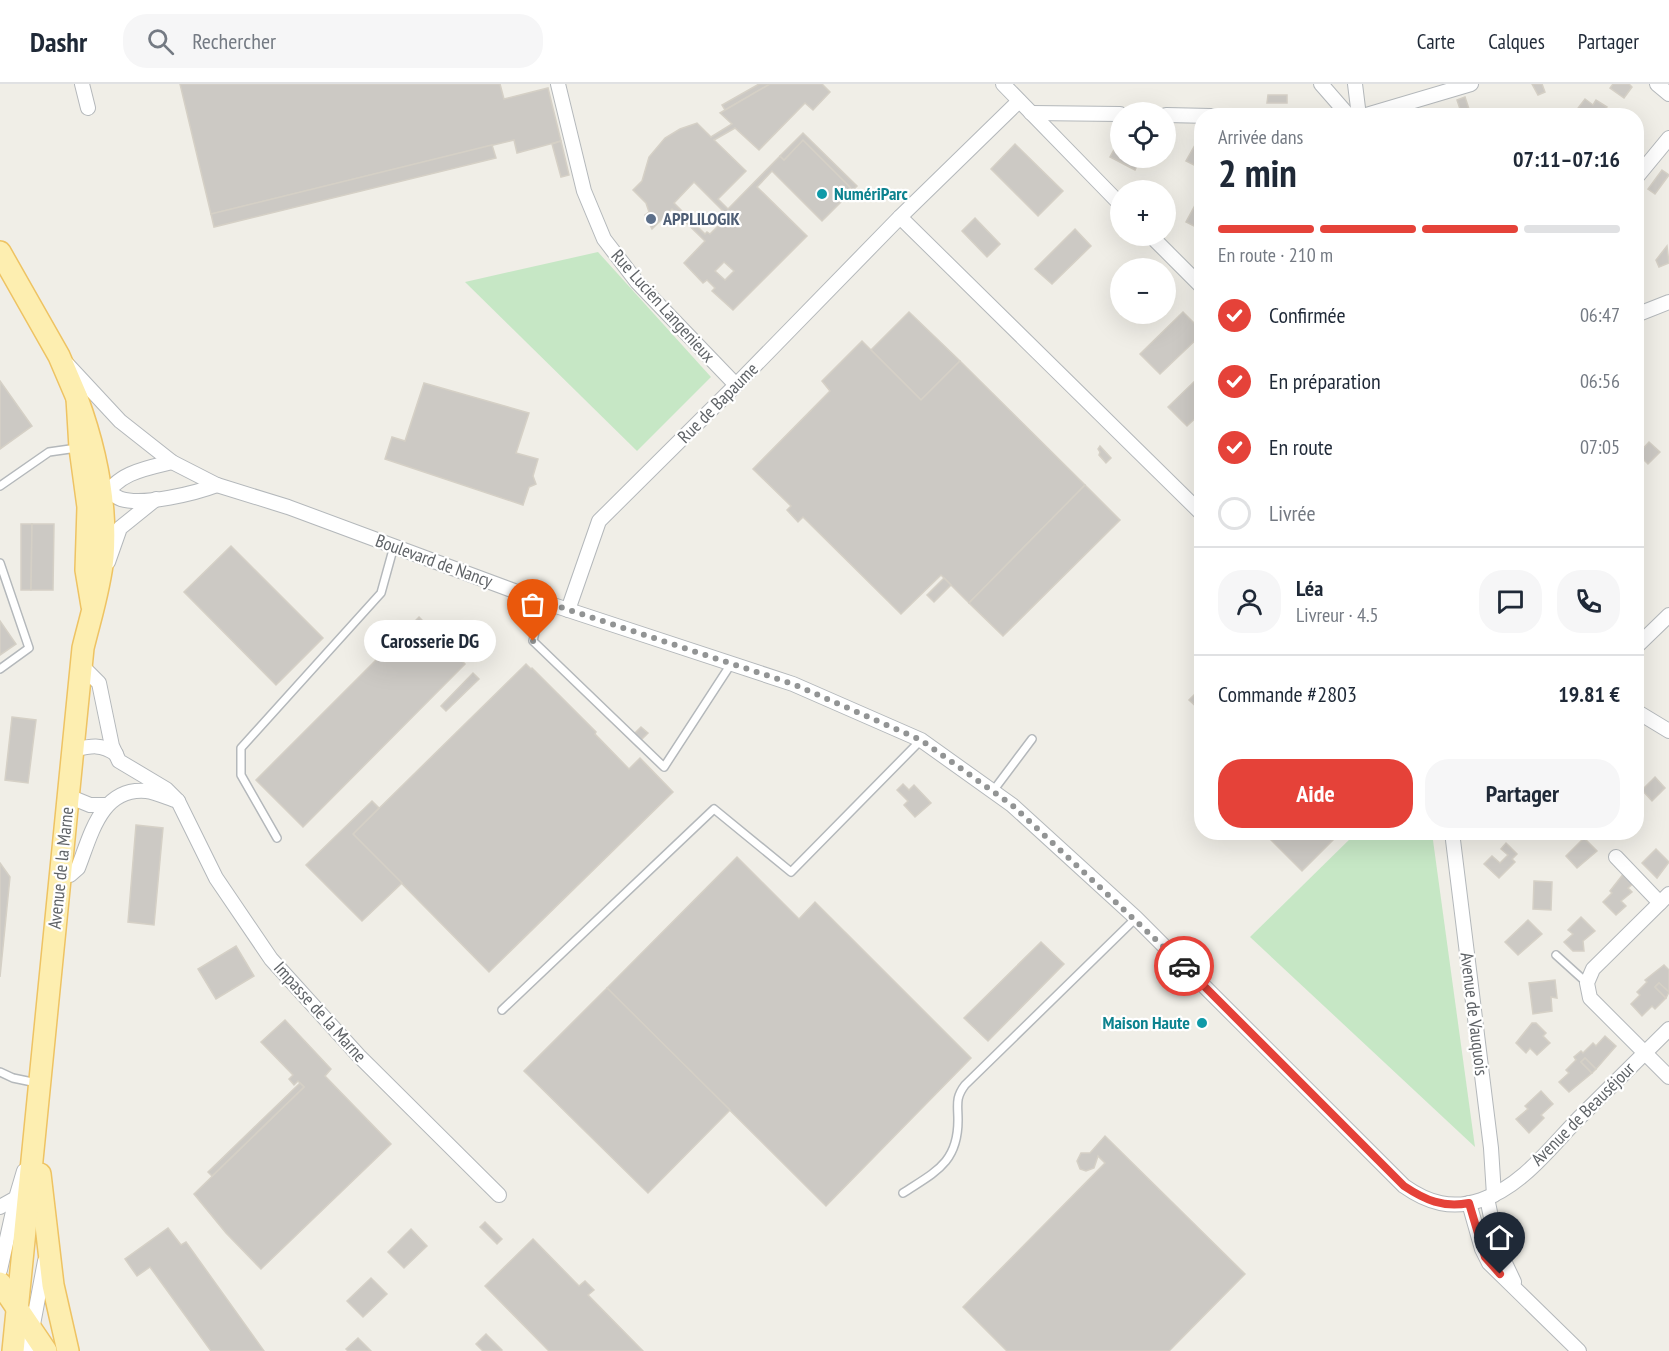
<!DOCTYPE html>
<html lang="fr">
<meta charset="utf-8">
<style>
body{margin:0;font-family:"PT Sans Narrow",sans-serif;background:#f6f6f7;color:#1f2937;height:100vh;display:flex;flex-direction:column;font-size:22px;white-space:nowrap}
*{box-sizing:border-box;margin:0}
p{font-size:20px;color:#747a83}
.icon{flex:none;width:33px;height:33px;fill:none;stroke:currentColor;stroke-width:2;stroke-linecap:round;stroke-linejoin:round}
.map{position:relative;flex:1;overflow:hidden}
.details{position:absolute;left:1194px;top:24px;width:450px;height:732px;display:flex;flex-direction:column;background:#fff;border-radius:24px;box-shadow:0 6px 24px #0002}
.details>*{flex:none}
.tools{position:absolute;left:1110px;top:18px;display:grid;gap:12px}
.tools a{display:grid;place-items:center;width:66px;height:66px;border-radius:50%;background:#fff;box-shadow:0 6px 24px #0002;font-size:30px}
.pin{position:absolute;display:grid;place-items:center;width:51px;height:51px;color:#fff;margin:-62px -26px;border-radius:50% 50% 50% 0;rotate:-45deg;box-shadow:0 0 6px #0007}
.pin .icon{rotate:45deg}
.courier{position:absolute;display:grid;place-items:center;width:60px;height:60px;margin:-30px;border:4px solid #e54239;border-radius:50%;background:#fff;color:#222;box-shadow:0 2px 8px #0007}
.bubble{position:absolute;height:42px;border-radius:21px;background:#fff;box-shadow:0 6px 24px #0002;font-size:20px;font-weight:600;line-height:42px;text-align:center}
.summary em{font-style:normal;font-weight:600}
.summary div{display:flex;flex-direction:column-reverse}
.summary{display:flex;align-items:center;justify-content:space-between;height:102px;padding:0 24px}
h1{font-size:39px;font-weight:600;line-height:45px}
.bar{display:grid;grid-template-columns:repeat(4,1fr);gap:9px 6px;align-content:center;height:72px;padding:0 24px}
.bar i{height:8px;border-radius:4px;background:#e0e1e3}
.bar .on{background:#e54239}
.bar p{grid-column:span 4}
.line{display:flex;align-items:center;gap:15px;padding:0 24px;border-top:2px solid #e0e1e3}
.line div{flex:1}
.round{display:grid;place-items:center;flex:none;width:63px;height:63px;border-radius:24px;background:#f6f6f7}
ol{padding:0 24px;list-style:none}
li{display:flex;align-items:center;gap:18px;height:66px}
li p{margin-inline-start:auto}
li .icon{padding:6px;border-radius:50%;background:#e54239;color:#fff;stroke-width:4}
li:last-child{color:#747a83}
li i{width:33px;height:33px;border:3px solid #e0e1e3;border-radius:50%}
.button{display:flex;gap:12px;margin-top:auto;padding:12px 24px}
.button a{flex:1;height:69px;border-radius:24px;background:#e54239;color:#fff;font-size:24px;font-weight:600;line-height:69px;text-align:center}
.button a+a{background:#f6f6f7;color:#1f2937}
header{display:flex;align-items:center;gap:36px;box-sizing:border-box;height:84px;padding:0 30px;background:#fff;border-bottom:2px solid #e0e1e3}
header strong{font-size:28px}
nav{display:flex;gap:33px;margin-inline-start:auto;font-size:21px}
.search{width:420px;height:54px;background:#f6f6f7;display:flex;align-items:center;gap:15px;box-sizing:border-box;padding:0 21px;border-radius:24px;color:#747a83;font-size:22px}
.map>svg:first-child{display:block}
</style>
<header>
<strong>Dashr</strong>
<div class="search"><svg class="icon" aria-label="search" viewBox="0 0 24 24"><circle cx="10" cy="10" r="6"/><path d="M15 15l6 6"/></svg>Rechercher</div>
<nav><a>Carte</a><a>Calques</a><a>Partager</a></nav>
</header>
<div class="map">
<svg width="1669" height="1267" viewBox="0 0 1669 1267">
<rect width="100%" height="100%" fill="#f0eee7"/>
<g fill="#c6e7c5">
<path d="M598 168 711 293 637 367 465 198Z"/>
<path d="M1356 749H1432L1475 1063 1250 853Z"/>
</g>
<g fill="#ccc9c4" stroke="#d5d0c6" stroke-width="1.5" fill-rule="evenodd">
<path d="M180 0H500L504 15 548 4 561 57 517 69 514 56 211 130Z"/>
<path d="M759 0H770L725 26 722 21Z"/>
<path d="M770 0H822L830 8 813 26 805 19 759 66 735 44 714 56 746 87 718 115 728 125 780 72 784 76 803 56 853 106 822 137 772 87 757 103 807 152 733 226 712 207 715 204 707 196 703 199 684 179 705 157 672 125 652 145 645 131 649 128 646 119 633 106 642 97 649 73 665 54 680 45 697 39 711 53 732 40 720 29ZM694 98 728 132 710 150 707 148 705 150 674 119ZM724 178 734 187 725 196 715 187Z"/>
<path d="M1532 0H1542L1545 8 1538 11Z"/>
<path d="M1613 0H1629L1632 3 1624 14 1610 4Z"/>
<path d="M1268 11H1287V19H1267Z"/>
<path d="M1465 13 1469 25 1461 28 1457 16Z"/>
<path d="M1585 15 1593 21 1596 16 1607 23 1603 28 1608 32H1572Z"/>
<path d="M803 49 857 102 853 106 803 56 784 76 780 72Z"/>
<path d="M1120 55V74H1141L1135 86 1110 73Z"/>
<path d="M561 57 569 91 561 93 552 60Z"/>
<path d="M1015 60 1063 107 1038 132 991 85Z"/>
<path d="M492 61 496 74 214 143 211 130Z"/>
<path d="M1195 61 1202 65V85L1186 77Z"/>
<path d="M1662 86 1669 91 1655 110 1648 105Z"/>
<path d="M1200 112 1202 113V146L1186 138Z"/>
<path d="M975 134 1000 160 987 173 962 147Z"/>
<path d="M1075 145 1091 162 1052 200 1035 185Z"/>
<path d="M1667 162 1669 179 1659 183 1656 176Z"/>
<path d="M909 228 960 277 921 316 871 266Z"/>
<path d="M1183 228 1202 247V250L1160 290 1140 270Z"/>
<path d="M862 257 921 316 960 277 1085 401 969 519 941 491 901 530 803 433 798 438 787 426 791 422 753 385 830 307 822 297Z"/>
<path d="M1197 295 1202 300V328L1187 342 1168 323Z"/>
<path d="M0 297 32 342 0 365Z"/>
<path d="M424 299 529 329 516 369 538 375 533 392 536 400 529 403 523 421 385 375 392 353 405 357Z"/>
<path d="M1649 358 1660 368 1648 380 1638 370Z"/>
<path d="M1100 362 1111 374 1106 379 1099 371 1100 368 1098 365Z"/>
<path d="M1085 401 1120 436 1003 552 969 519Z"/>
<path d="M21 440H32L31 506H21Z"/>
<path d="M32 440H54L53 506H31Z"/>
<path d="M231 462 323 554 276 601 184 508Z"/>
<path d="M944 494 951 501 934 518 927 511Z"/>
<path d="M419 533 465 580 303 743 256 696Z"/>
<path d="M0 537 16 560 0 571Z"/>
<path d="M526 580 531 585 532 584 596 648 595 650 629 685 640 674 673 708 489 888 353 750Z"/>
<path d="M473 589 479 595 446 627 441 622Z"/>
<path d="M1202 603V628L1189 616Z"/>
<path d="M12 633 36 636 28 699 5 696Z"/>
<path d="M641 643 648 649 641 656 634 650Z"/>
<path d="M1655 693 1665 704 1652 717 1642 706Z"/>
<path d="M903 700 909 706 914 701 931 719 915 733 904 721 908 717 897 706Z"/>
<path d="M372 717 379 724 353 750 402 799 362 837 306 781Z"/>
<path d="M136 741 163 744 154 841 128 838Z"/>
<path d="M1263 748H1341L1302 787Z"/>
<path d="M1584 754 1597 767 1577 784 1566 772Z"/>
<path d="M1506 759 1517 770 1512 775 1515 778 1499 794 1484 780 1492 772 1500 779 1508 771 1501 765Z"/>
<path d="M1656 765 1669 778 1657 794 1642 779Z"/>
<path d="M737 773 799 835 815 818 971 974 826 1122 607 904Z"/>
<path d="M0 779 10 793 0 893Z"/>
<path d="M1625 788 1635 798 1628 804 1632 808 1621 817 1626 822 1616 831 1603 818 1612 809 1610 807Z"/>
<path d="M1534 797 1552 798 1551 826 1533 825Z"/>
<path d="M1581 833 1595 847 1583 857 1584 867H1573L1564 858 1573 850 1568 846Z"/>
<path d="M1528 836 1542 850 1518 871 1505 858Z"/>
<path d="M1041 858 1064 880 988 957 964 934Z"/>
<path d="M236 862 254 892 216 915 198 885Z"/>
<path d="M1664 881 1669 886V908L1659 899 1655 903 1666 914 1655 925 1652 922 1642 932 1631 920 1640 911 1637 908 1647 898 1645 896Z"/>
<path d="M1555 896 1557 914 1551 913 1552 927 1533 930 1529 899Z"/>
<path d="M1659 899 1669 908 1666 914 1655 903Z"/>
<path d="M607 904 730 1026 648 1109 524 987Z"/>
<path d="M285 936 331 985 325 992 391 1060 261 1185 226 1149 194 1110 304 1003 298 997 294 1001 289 995 293 991 261 958Z"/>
<path d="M1532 939H1536L1546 949 1543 952 1550 959 1537 971 1530 964 1526 969 1516 959Z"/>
<path d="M1605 952 1616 962 1596 985 1585 974 1581 978 1592 989 1569 1008 1559 998 1569 989 1566 986 1576 976 1574 973 1581 967 1583 969 1593 959 1596 962Z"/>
<path d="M1585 974 1596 985 1592 989 1581 978Z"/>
<path d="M300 999 304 1003 212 1092 208 1088Z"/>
<path d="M1541 1007 1553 1020 1541 1031 1544 1034 1529 1049 1516 1035 1528 1025 1525 1022Z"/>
<path d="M1105 1052 1245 1190 1169 1267H1007L963 1223 1105 1079 1098 1072 1094 1084 1086 1087 1080 1085 1077 1077 1081 1069H1090Z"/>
<path d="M485 1138 502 1155 497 1160 480 1143Z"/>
<path d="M168 1144 181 1161 186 1158 264 1267H211L150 1183 137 1192 125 1175Z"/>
<path d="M411 1145 427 1162 404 1184 388 1168Z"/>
<path d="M533 1155 579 1202 585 1197 594 1206 588 1211 643 1267H549L485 1202Z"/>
<path d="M371 1194 387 1210 363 1233 347 1217Z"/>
<path d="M486 1250 502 1266 500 1267H483L476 1260Z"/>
<path d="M358 1254 371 1267H348L346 1265Z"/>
</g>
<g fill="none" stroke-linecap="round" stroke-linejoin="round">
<defs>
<g id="lane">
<path d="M0 402 49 368 77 364"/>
<path d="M0 479 29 564 0 585"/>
<path d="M551 520 538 534 533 557 664 683 731 580"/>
<path d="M993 707 1032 655"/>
<path d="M277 754 241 691V664L381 509 394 462"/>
<path d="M1556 871 1587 899"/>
<path d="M502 926 714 725 791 788 921 656"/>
<path d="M0 988 13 994 37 999"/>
<path d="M903 1109C935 1088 958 1079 958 1036 958 1021 955 1014 965 1001L1136 834"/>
</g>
<g id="street">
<path d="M82 0 88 24"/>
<path d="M558 0 584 107 604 155 637 198 736 301"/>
<path d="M1003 0 1120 120"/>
<path d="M1321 0 1349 32"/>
<path d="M1355 0 1359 32"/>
<path d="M1657 0 1669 10"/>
<path d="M1031 29 1120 30"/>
<path d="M1166 31 1211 32"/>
<path d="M1363 32 1471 0"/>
<path d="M1636 94 1669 54"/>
<path d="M900 133 1202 430"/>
<path d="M1151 152 1202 203"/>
<path d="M1636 231 1669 218"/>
<path d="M67 280 120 337 172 378 217 401 288 423 544 518 793 600 921 656 1012 721 1136 834 1404 1102C1428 1119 1452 1126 1481 1116 1521 1103 1550 1064 1578 1035 1608 1005 1639 975 1669 945"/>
<path d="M98 399C105 404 113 412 121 415 144 422 196 409 217 401"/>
<path d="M105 414C116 389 147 384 172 378"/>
<path d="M108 478 120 444 156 415"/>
<path d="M568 526 599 437 736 301 900 133 1019 17"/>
<path d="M1636 563 1669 531"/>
<path d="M1636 627 1669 647"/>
<path d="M73 666C90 662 101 659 116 670"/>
<path d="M68 712 90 721H105"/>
<path d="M178 717 216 794 271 875 359 972 499 1111"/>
<path d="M1452 748 1491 1064 1494 1111"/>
<path d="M1616 773 1660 819"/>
<path d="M60 791H70L78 784C91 751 101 703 146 707 156 708 168 714 178 717L166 705 119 677 112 662 99 599 81 581"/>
<path d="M1669 810 1593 885 1587 899 1590 914 1669 993"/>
<path d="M1487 1114 1497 1162 1514 1198"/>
<path d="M1469 1119 1482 1165 1489 1179 1579 1267"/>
<path d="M0 1123 16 1114 24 1087"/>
<path d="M0 1186 16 1114"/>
<path d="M28 1267 45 1177"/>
</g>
<g id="primary">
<path d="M0 168 59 272 77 314"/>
<path d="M40 1090 53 1201 68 1267"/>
<path d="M0 1199 46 1267"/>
<path d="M13 1267 83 564C90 535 100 504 103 473 107 420 95 363 77 314L80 364 88 423 86 486 92 522"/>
</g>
</defs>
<use href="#lane" stroke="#b4b8bb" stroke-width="10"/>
<use href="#street" stroke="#b4b8bb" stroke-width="16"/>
<use href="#primary" stroke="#eec363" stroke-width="24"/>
<use href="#lane" stroke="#fff" stroke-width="7"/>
<use href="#street" stroke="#fff" stroke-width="14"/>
<use href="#primary" stroke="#fdeeb0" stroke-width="21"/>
</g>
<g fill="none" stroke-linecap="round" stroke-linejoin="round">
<path stroke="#929494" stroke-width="6" stroke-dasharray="0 10.8" d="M533 557 538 534 551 520 793 600 921 656 1012 721 1184 882"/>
<path stroke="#e54239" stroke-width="8" d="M1184 882 1404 1102C1425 1116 1443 1124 1469 1119L1485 1173 1500 1190"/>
</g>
<g fill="#0f9aa8" stroke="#fff" stroke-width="2">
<circle cx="822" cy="110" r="6"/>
<circle cx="1202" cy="939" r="6"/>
</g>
<circle fill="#5c6f8a" stroke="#fff" stroke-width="2" cx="651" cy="135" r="6"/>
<g text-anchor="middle" stroke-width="4.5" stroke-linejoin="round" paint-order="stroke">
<g font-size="18" font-weight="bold" fill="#0d838f" stroke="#fff" text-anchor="start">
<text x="834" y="116">NumériParc</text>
<text x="1190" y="945" text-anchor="end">Maison Haute</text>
</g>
<g font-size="18" font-weight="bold" fill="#4e5e75" stroke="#fff" text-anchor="start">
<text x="663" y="141">APPLILOGIK</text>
</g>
<g font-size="18" fill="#5f6367" stroke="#fff">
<text transform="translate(663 222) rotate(48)" y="6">Rue Lucien Langenieux</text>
<text transform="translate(718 319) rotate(-45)" y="6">Rue de Bapaume</text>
<text transform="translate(434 477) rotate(20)" y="6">Boulevard de Nancy</text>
<text transform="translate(61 784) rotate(-84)" y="6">Avenue de la Marne</text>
<text transform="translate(320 928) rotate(48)" y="6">Impasse de la Marne</text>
<text transform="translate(1474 930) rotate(83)" y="6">Avenue de Vauquois</text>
<text transform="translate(1583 1030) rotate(-45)" y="6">Avenue de Beauséjour</text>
</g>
</g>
</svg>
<div class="tools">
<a><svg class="icon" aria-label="locate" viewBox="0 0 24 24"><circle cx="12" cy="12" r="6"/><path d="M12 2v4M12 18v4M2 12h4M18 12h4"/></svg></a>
<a>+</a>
<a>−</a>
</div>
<div class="pin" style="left:533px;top:557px;background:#ea580c"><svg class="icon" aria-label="bag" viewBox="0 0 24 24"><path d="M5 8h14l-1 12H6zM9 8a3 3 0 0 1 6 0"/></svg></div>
<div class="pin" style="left:1500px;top:1190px;background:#1f2937"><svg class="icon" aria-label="home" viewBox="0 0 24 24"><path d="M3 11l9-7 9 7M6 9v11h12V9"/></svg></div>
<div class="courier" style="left:1184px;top:882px"><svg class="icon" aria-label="car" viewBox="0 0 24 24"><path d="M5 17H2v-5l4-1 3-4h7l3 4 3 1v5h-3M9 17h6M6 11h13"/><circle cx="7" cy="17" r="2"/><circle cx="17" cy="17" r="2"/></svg></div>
<div class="bubble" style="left:364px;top:536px;width:132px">Carosserie DG</div>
<section class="details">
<div class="summary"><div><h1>2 min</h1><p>Arrivée dans</p></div><em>07:11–07:16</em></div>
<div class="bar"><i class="on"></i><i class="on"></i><i class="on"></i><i></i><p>En route · 210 m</p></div>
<ol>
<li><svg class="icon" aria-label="check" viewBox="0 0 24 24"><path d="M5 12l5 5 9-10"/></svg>Confirmée<p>06:47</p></li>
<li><svg class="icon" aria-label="check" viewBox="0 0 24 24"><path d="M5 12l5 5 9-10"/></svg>En préparation<p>06:56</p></li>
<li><svg class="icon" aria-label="check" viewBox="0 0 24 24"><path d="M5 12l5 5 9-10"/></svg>En route<p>07:05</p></li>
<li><i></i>Livrée</li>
</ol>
<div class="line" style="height:108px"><a class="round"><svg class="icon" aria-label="person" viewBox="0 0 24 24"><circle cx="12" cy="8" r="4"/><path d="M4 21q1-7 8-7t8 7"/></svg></a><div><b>Léa</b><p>Livreur · 4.5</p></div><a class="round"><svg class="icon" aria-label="chat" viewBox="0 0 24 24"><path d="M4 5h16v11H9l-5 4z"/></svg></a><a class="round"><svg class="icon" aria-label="phone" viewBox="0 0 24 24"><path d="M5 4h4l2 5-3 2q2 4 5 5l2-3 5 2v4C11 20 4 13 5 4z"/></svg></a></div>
<div class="line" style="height:78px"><div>Commande #2803</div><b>19.81 €</b></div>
<div class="button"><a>Aide</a><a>Partager</a></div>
</section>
</div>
